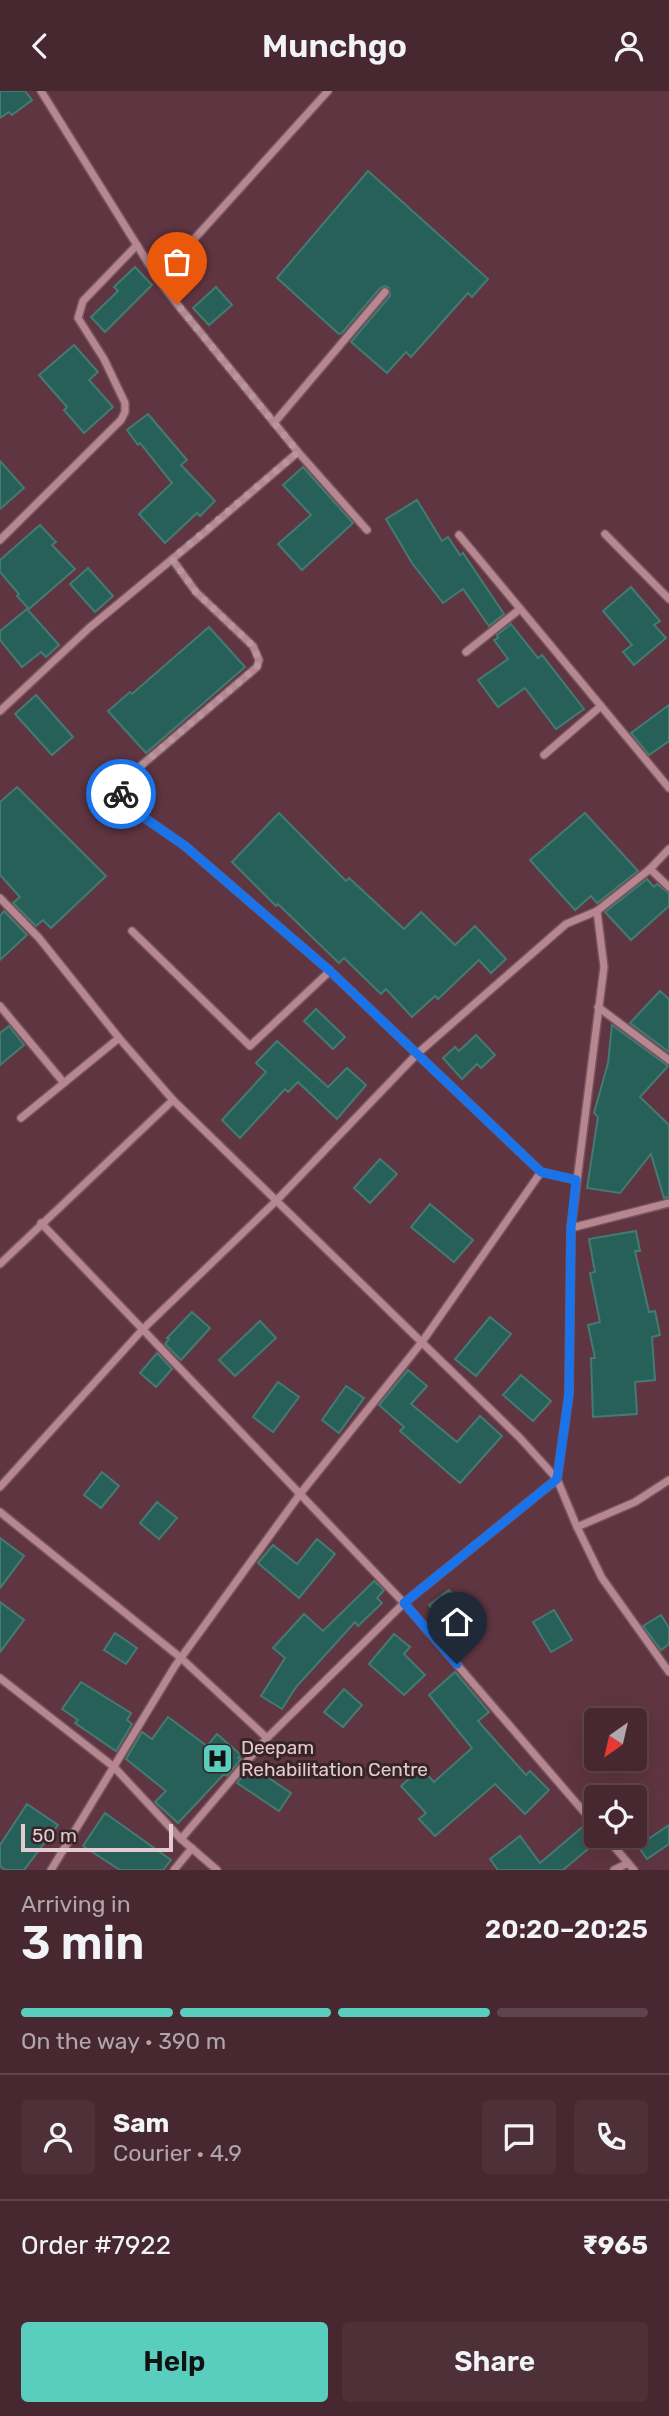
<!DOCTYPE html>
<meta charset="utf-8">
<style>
body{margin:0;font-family:Rubik,sans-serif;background:#4e3039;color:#f1f3f6;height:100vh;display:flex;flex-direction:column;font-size:26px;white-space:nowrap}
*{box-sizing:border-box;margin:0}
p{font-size:23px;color:#b0a6ab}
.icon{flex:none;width:38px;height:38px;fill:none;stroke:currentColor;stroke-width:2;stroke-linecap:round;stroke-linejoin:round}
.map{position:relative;height:1779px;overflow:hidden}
.panel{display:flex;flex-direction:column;background:#472831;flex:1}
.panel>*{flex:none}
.needle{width:46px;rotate:214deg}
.fabs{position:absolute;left:584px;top:1617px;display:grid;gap:14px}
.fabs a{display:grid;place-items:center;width:63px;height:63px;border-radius:7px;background:#472831;box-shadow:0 7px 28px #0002,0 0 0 2px #5f444d;font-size:35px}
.scale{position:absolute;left:21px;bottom:18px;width:152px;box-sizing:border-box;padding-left:7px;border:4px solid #e5cbd1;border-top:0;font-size:19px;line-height:24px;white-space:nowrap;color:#e5cbd1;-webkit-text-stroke:5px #372429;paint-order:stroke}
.pin{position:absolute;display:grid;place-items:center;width:60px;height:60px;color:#fff;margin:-72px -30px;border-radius:50% 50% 50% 0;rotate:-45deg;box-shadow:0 0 7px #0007}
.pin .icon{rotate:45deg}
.courier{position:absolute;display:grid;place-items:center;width:70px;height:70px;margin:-35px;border:5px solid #1a73e8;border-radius:50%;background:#fff;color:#222;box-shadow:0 2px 9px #0007}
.head em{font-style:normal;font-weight:600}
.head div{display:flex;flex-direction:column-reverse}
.head{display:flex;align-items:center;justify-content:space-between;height:119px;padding:0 21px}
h1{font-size:46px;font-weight:600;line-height:52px}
.bar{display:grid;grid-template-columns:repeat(4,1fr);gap:10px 7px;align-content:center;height:84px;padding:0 21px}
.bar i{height:9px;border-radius:5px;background:#5f444d}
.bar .current{background:#59cebe}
.bar p{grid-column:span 4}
.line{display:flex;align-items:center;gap:18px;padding:0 21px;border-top:2px solid #5f444d}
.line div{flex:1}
.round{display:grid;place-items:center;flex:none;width:74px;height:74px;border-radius:7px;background:#4e3039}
.button{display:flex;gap:14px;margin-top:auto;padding:14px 21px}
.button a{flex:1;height:80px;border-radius:7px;background:#59cebe;color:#111;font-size:28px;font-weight:600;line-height:80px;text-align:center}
.button a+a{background:#4e3039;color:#f1f3f6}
header{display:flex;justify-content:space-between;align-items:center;height:91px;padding:0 21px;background:#472831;font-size:32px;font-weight:600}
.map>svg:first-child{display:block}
</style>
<header><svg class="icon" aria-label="back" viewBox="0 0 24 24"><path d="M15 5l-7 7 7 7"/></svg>Munchgo<svg class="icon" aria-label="person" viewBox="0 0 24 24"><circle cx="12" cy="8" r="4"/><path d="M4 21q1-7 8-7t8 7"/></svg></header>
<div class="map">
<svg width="669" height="1779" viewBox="0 0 669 1779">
<rect width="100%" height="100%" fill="#5f3541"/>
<g fill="#276058" stroke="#437b73" stroke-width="2">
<path d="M0 0H25L32 9 12 24 9 21 0 27Z"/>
<path d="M368 80 488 188 472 206 468 202 411 266 406 261 387 282 351 251 390 205 389 197 385 195 380 197 342 242 339 243 277 187Z"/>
<path d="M135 176 152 194 105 241 91 226 118 200 114 196Z"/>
<path d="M216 196 232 214 209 234 193 217Z"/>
<path d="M74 254 98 281 89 289 113 316 84 342 64 319 67 316 39 284Z"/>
<path d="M148 323 187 369 181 374 215 410 200 425 197 422 165 452 139 423 172 392 140 352 138 354 127 339Z"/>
<path d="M0 370 24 397 0 418Z"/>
<path d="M303 376 353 432 302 479 278 453 311 424 283 394Z"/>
<path d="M417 409 442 450 448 446 460 464 463 462 504 523 489 535 463 498 443 512 412 472 386 428Z"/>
<path d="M40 434 56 451 52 454 75 478 29 518 17 505 19 503 0 481V469Z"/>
<path d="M88 477 113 505 95 521 70 493Z"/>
<path d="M631 496 660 530 654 534 666 547 634 574 623 561 632 554 603 520Z"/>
<path d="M27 518 59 554 46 566 41 561 22 576 0 549V540Z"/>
<path d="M511 533 538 567 542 564 584 618 556 638 525 597 498 616 478 589 508 568 494 549 498 547 497 544Z"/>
<path d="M209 536 245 576 146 662 108 620 130 601 132 603Z"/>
<path d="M36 604 73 646 52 664 15 623Z"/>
<path d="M669 614V650L649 664 631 642Z"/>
<path d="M17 696 106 785 51 837 43 829 36 835 13 812 20 806 0 784V711Z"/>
<path d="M279 722 346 790 349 787 404 838 421 821 455 854 475 835 506 868 491 882 479 869 438 908 435 905 412 926 386 898 381 903 344 867 339 872 278 813 276 815 232 771Z"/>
<path d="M585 722 638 780 597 812 591 805 575 819 530 769Z"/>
<path d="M647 788 654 796 657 793 669 802V815L631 849 605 821Z"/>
<path d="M4 820 27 844 0 869V825Z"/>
<path d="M660 900 669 908V961L630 932Z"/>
<path d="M316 918 345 946 333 958 304 930Z"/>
<path d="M612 934 668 975 640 1006 669 1034V1106L664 1107 651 1063 620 1102 587 1097 598 1026 594 1022 608 972Z"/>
<path d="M9 935 24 954 0 974V942Z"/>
<path d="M476 944 495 964 481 977 477 973 462 988 443 967 455 956 459 960Z"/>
<path d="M277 950 328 996 347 977 366 994 337 1028 298 991 288 1001 285 998 240 1047 222 1029 266 981 256 972Z"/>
<path d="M380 1068 397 1083 370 1112 354 1097Z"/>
<path d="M430 1113 473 1149 454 1171 411 1136Z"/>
<path d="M636 1140 640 1160H635L649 1221 655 1220 660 1244 652 1246 655 1289 635 1291 637 1323 593 1326 591 1267H595L588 1234 600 1231 590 1182 595 1181 589 1148Z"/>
<path d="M192 1221 210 1237 181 1269 165 1253 169 1248 167 1247Z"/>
<path d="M490 1226 511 1243 476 1285 455 1268Z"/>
<path d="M260 1230 276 1247 235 1285 219 1269Z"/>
<path d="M157 1262 172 1278 156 1296 140 1282Z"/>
<path d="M408 1279 427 1295 411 1313 457 1351 480 1325 502 1345 460 1392 400 1340 404 1336 379 1314Z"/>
<path d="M521 1284 551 1310 533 1330 503 1304Z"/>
<path d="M278 1291 299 1306 273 1341 253 1326Z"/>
<path d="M346 1295 364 1307 339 1342 322 1329Z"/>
<path d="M102 1381 119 1395 101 1417 84 1404Z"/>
<path d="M157 1411 177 1427 159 1448 140 1432Z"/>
<path d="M0 1447 24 1465 0 1497Z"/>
<path d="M317 1448 335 1463 299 1507 258 1472 273 1454 297 1473Z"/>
<path d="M374 1490 384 1499 377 1507 382 1512 358 1535 355 1531 296 1596 282 1618 261 1605 285 1567 273 1557 304 1523 323 1540Z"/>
<path d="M449 1499 468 1524 448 1539 429 1514Z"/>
<path d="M0 1511 24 1529 0 1561Z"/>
<path d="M554 1519 572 1549 551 1561 533 1531Z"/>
<path d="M661 1524 669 1537V1553L661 1559 643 1535Z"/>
<path d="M115 1542 137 1557 126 1573 104 1559Z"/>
<path d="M394 1543 410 1556 404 1563 425 1584 404 1604 369 1573Z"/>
<path d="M455 1581 489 1621 478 1630 526 1684 530 1680 549 1699 525 1723 495 1693 435 1745 419 1728 426 1722 401 1695 421 1677 434 1691 472 1657 429 1604Z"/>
<path d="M81 1591 131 1622 127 1629 132 1633 116 1660 75 1632 78 1629 62 1618Z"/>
<path d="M344 1598 362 1614 343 1636 324 1621Z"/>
<path d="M168 1626 207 1655 217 1643 241 1664 238 1667 241 1668 227 1685 224 1683 178 1732 155 1711 166 1700 126 1668 142 1641 152 1648Z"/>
<path d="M251 1675 291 1702 279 1720 237 1692Z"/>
<path d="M27 1713 58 1734 24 1779H5L0 1775V1754Z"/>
<path d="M105 1722 171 1769 163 1779H120L83 1755Z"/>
<path d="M586 1733 600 1748 563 1779H498L490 1768 520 1745 540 1772Z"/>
<path d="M669 1734V1753L647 1768 638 1755Z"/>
</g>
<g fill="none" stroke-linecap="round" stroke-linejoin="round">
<defs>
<g id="minor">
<path d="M41 0 158 188 177 213 298 361 367 439"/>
<path d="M158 188 328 0"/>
<path d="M274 332 385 201"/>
<path d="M605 443 669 508"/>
<path d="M459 444 669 697"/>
<path d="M0 449 121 329 125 321V312L104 268 78 227 83 210 137 154"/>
<path d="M172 468 196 501 253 555 259 569 257 576 130 684C124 694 120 700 123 712L185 755 330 880 541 1081 576 1089"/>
<path d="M466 561 520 518"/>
<path d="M0 620 89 537 205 441 298 361"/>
<path d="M544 664 601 615"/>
<path d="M650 778 669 796"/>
<path d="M0 807 39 847 119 947"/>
<path d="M132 840 250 955 330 880"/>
<path d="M0 915 64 992"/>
<path d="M598 916 669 969"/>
<path d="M21 1027 119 947 173 1009 520 1347 557 1388 577 1436 635 1411 669 1389"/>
<path d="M41 1132 300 1403 422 1251 541 1081"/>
<path d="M571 1137 669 1112"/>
<path d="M0 1173 173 1009"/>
<path d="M0 1396 143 1238 276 1110 417 963 566 833 597 820 650 778 669 758"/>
<path d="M0 1421 181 1567 267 1647"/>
<path d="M577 1436 602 1487 669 1581"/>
<path d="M0 1587 114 1676 181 1748 217 1779"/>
<path d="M605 1745 634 1779"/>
<path d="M181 1748 267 1647 404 1512 557 1388 569 1303 571 1137 604 876 597 820"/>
<path d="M51 1779 175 1575 300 1403 404 1512 597 1736"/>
<path d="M174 1779 192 1757"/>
<path d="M614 1779 628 1772"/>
</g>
</defs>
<use href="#minor" stroke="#76545d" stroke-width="10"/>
<use href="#minor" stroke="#b68691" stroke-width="7"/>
</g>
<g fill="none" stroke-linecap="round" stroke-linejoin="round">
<path stroke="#b6969f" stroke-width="7" stroke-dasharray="0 12.6" d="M121 703 130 684 257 576 259 569 253 555 196 501 172 468 298 361 177 213"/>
<path stroke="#1a73e8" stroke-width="9" d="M121 703 123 712 185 755 330 880 541 1081 576 1089 571 1137 569 1303 557 1388 404 1512 457 1573"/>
</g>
<defs>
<symbol id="hospital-square" viewBox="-11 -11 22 22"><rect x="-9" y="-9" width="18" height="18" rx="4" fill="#59cebe" stroke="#372429"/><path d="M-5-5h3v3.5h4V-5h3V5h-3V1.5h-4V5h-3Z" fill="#111"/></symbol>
</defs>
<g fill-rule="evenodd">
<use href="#hospital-square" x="200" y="1650" width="35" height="35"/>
</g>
<g text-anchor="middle" stroke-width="6" stroke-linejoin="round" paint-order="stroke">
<g font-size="19" fill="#e5cbd1" stroke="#372429" text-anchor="start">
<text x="241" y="1663">Deepam<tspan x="241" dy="22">Rehabilitation Centre</tspan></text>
</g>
</g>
</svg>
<div class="fabs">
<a><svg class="needle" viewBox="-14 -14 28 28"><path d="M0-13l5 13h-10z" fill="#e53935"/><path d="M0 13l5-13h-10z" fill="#b0a6ab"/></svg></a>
<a><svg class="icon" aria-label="locate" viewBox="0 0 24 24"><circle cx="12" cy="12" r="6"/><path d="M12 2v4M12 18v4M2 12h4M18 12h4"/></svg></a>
</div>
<div class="scale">50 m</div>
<div class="pin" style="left:177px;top:213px;background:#ea580c"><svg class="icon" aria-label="bag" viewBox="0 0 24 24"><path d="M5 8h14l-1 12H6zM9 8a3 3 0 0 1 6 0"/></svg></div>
<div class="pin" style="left:457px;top:1573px;background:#1f2937"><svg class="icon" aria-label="home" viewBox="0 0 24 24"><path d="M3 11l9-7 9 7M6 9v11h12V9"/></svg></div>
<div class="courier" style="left:121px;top:703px"><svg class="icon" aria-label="bike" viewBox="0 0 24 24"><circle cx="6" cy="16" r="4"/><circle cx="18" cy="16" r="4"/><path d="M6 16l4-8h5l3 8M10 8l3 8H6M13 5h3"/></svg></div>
</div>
<section class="panel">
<div class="head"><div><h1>3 min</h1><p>Arriving in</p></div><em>20:20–20:25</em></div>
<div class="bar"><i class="current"></i><i class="current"></i><i class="current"></i><i></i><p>On the way · 390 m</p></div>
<div class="line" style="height:126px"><a class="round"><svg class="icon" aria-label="person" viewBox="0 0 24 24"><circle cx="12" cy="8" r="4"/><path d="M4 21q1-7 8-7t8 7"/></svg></a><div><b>Sam</b><p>Courier · 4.9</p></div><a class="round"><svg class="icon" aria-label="chat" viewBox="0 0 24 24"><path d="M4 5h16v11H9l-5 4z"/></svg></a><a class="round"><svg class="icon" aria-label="phone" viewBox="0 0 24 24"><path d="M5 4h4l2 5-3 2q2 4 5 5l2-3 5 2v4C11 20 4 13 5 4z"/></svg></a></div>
<div class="line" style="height:91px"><div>Order #7922</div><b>₹965</b></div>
<div class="button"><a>Help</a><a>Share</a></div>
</section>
